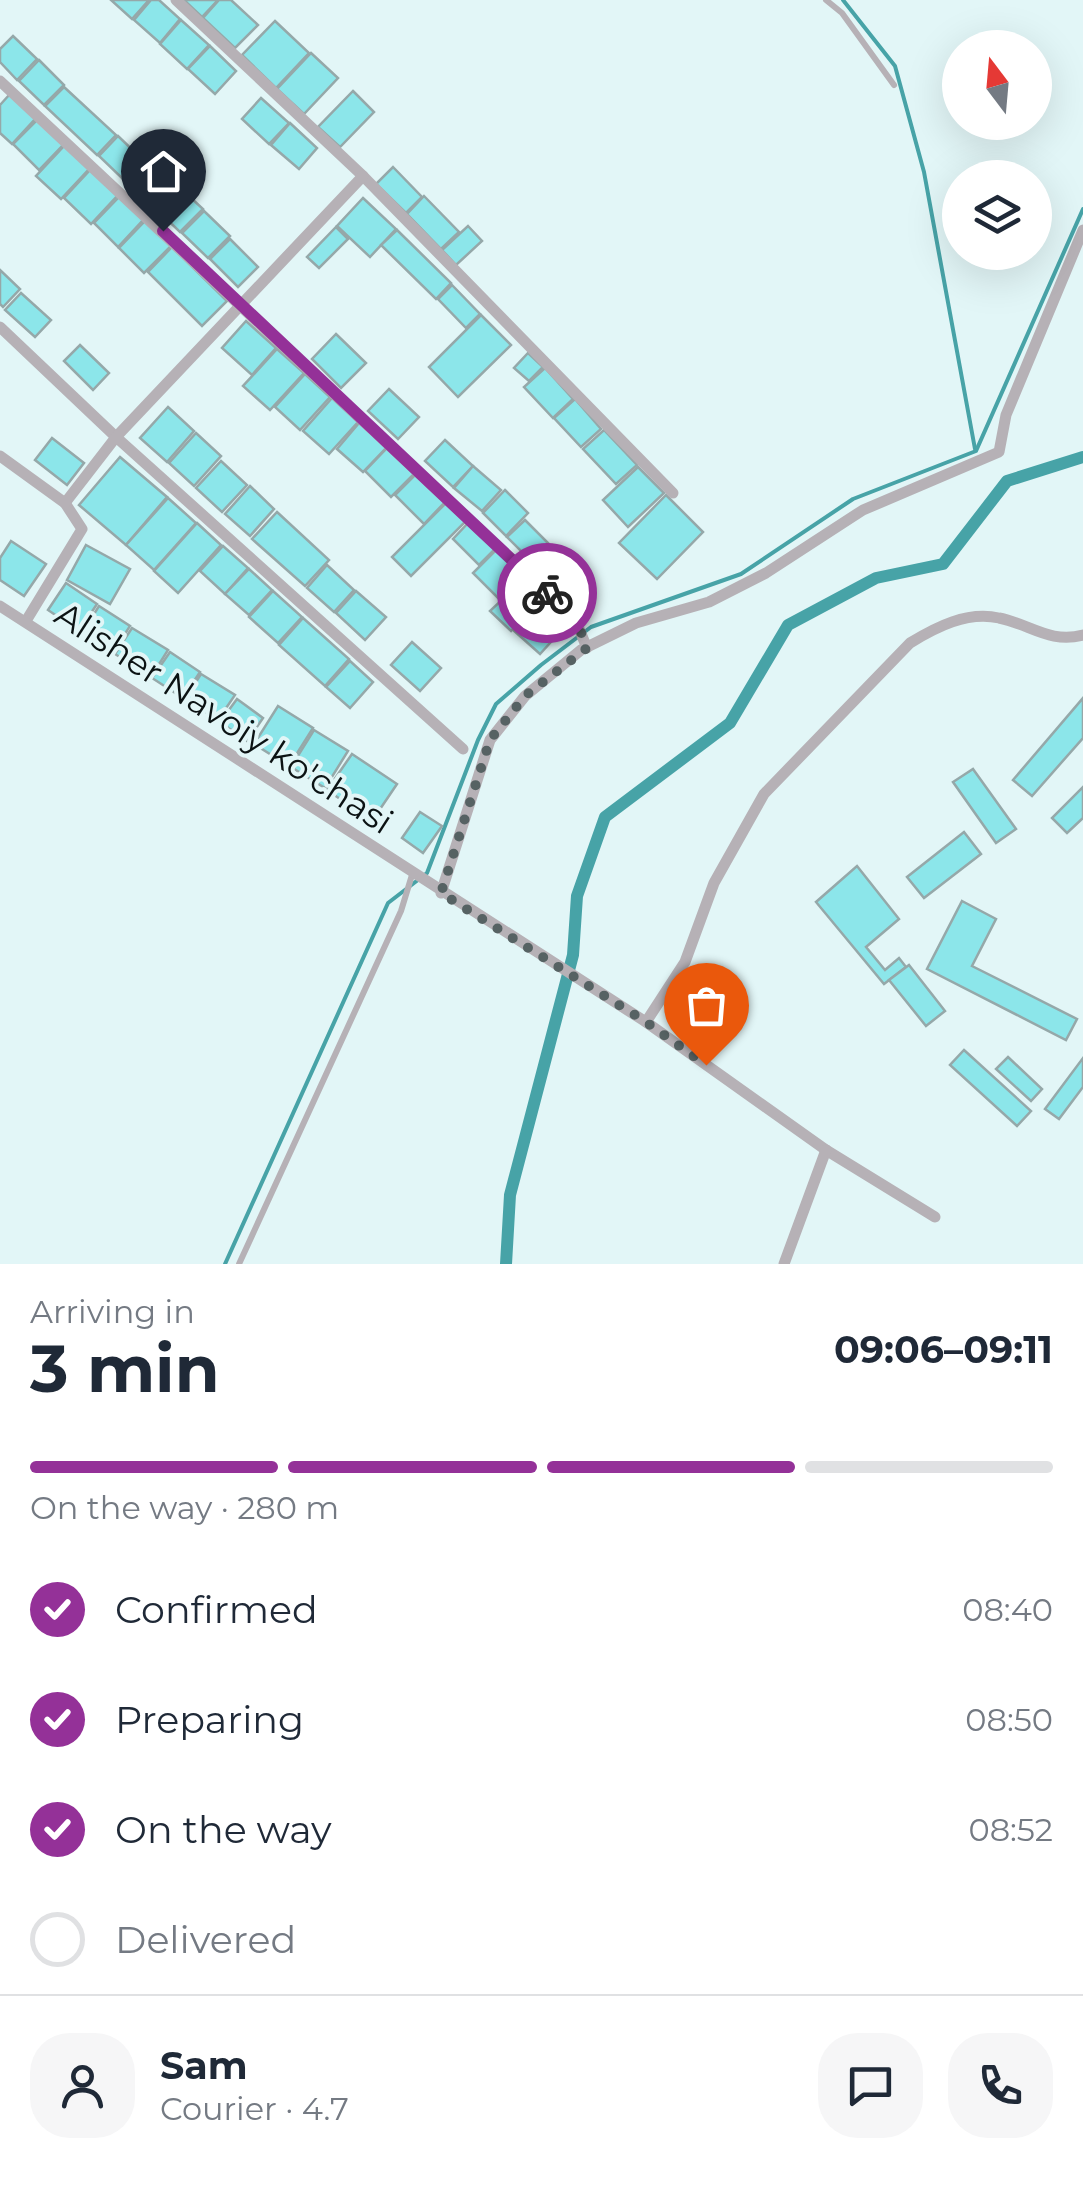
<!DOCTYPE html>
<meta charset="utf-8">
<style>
body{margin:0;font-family:Montserrat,sans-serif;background:#f6f6f7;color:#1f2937;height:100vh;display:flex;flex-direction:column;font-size:38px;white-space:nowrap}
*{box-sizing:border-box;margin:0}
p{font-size:32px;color:#747a83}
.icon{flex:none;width:55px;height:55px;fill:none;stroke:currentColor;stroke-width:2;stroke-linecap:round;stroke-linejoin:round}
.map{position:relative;height:1264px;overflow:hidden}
.drawer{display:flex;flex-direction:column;background:#fff;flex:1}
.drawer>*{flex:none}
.needle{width:65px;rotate:344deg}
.controls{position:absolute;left:942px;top:30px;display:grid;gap:20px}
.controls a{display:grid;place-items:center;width:110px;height:110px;border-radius:50%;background:#fff;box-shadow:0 10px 40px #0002;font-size:50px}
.pin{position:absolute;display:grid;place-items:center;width:85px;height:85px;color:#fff;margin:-102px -42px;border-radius:50% 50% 50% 0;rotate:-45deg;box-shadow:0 0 10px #0007}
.pin .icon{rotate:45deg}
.courier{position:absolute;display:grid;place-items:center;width:100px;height:100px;margin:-50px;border:8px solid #943198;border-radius:50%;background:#fff;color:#222;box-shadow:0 2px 12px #0007}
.overview em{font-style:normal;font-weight:700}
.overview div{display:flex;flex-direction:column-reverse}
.overview{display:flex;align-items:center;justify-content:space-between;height:170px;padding:0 30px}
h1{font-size:65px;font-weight:700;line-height:75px}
.bar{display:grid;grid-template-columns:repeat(4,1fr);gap:15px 10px;align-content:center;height:120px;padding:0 30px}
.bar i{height:12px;border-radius:8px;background:#e0e1e3}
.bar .on{background:#943198}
.bar p{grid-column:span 4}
.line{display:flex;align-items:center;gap:25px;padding:0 30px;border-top:2px solid #e0e1e3}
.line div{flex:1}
.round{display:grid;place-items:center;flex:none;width:105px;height:105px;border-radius:40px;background:#f6f6f7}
ol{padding:0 30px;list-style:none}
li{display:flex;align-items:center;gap:30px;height:110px}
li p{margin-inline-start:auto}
li .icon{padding:10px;border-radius:50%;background:#943198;color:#fff;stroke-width:4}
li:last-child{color:#747a83}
li i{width:55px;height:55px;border:5px solid #e0e1e3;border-radius:50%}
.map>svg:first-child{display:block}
</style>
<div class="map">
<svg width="1083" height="1264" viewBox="0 0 1083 1264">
<rect width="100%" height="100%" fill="#e2f6f7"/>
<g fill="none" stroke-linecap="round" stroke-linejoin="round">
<g stroke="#47a3a7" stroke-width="4">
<path d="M843 0 895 66 924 172 975 449"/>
<path d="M225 1264 388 903 427 873 478 740 496 704 541 665 591 627 741 574 853 499 976 451 1083 209"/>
</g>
<path stroke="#47a3a7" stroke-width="12" d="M506 1264 510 1195 573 955 577 896 605 817 730 723 788 625 876 578 943 564 1007 481 1083 457"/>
</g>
<g fill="#8ce6ea" stroke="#95a8a9" stroke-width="2.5">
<path d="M111 0H149L132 19Z"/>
<path d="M151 0H159L180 19 160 43 134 20Z"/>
<path d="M184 0H218L202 17Z"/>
<path d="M219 0H231L258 25 235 48 203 18Z"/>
<path d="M181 20 209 45 187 69 160 44Z"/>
<path d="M275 21 309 53 276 88 242 55Z"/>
<path d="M13 36 37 59 17 80 0 62V49Z"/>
<path d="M210 46 236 71 215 94 188 69Z"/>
<path d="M311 53 338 78 304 114 277 89Z"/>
<path d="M39 60 64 85 44 105 19 81Z"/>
<path d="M64 87 116 135 97 155 45 106Z"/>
<path d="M353 91 374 112 340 147 318 127Z"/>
<path d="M10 94 36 118 12 144 0 133V105Z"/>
<path d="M261 98 289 123 269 144 242 119Z"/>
<path d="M38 119 64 144 39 170 13 144Z"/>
<path d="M290 123 317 148 299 169 271 145Z"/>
<path d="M118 136 144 161 125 181 99 156Z"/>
<path d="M65 145 90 168 61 199 36 176Z"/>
<path d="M151 158 176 181 153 205 128 183Z"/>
<path d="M393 167 422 197 406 213 376 184Z"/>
<path d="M91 169 118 195 91 224 64 198Z"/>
<path d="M176 184 203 209 180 232 154 207Z"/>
<path d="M120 196 144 219 118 247 94 223Z"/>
<path d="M424 196 459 232 441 249 407 214Z"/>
<path d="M363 198 396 229 370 257 337 226Z"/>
<path d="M204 211 230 236 208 258 182 233Z"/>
<path d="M145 221 171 246 144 273 119 248Z"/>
<path d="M468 226 482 241 456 265 442 250Z"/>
<path d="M336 227 348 239 319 268 307 257Z"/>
<path d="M397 230 451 283 436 299 381 245Z"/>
<path d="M230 239 258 267 238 287 210 259Z"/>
<path d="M172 247 227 301 202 326 148 272Z"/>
<path d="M0 270 20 289 3 307 0 304Z"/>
<path d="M452 285 480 314 466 328 438 299Z"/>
<path d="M21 293 51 320 35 337 5 310Z"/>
<path d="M481 315 511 345 458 397 429 367Z"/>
<path d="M246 321 276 348 252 375 222 348Z"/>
<path d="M336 334 366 363 341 388 312 359Z"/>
<path d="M80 345 109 373 93 390 64 361Z"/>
<path d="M277 349 304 373 270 410 243 386Z"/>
<path d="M528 353 543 367 529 381 514 368Z"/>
<path d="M545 368 573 399 553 418 524 387Z"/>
<path d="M305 374 330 397 300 430 275 407Z"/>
<path d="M389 389 419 417 398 439 368 411Z"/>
<path d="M332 398 358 422 329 454 303 431Z"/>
<path d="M575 399 601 429 581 447 554 418Z"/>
<path d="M168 407 194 431 167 462 140 438Z"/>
<path d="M359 423 387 447 363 472 337 449Z"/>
<path d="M604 430 637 465 616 484 583 449Z"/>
<path d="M196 433 221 456 194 486 169 463Z"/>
<path d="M52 438 84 463 67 485 35 460Z"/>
<path d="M445 440 473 466 453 487 425 461Z"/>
<path d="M388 447 416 472 391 497 365 471Z"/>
<path d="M120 457 167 497 126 545 79 505Z"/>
<path d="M221 461 247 485 222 512 196 488Z"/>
<path d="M473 466 501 490 482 511 454 488Z"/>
<path d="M638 467 664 493 628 527 603 500Z"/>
<path d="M418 472 447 500 424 524 395 495Z"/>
<path d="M250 486 274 509 250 536 225 514Z"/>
<path d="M505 490 528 513 506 536 483 513Z"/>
<path d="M666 495 703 532 657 579 619 543Z"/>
<path d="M168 498 196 523 154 570 126 545Z"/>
<path d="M448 501 467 520 411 576 392 557Z"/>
<path d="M277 512 329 560 305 586 252 539Z"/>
<path d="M525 520 549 544 532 562 507 537Z"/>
<path d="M469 522 496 548 479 565 453 539Z"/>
<path d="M197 523 221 545 178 593 154 571Z"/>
<path d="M11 541 46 564 24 596 0 580V558Z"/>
<path d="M86 545 130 569 110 604 67 580Z"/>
<path d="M223 546 248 568 225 594 200 571Z"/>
<path d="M497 549 523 576 500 600 473 573Z"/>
<path d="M544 554 589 599 579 610 533 565Z"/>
<path d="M327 565 354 590 334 612 307 588Z"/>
<path d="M249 569 272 590 249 615 225 594Z"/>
<path d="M525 578 542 597 511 631 490 611Z"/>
<path d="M66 583 97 604 79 631 48 610Z"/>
<path d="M273 591 302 617 278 643 249 617Z"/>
<path d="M356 591 386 617 365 640 336 613Z"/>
<path d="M543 598 569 622 540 654 513 630Z"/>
<path d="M99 606 130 626 113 653 82 633Z"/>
<path d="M303 618 349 659 325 686 279 645Z"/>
<path d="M132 628 168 650 151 677 115 654Z"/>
<path d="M412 642 441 668 420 691 391 665Z"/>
<path d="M170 652 200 672 183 698 152 678Z"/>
<path d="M350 661 373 682 350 708 326 687Z"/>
<path d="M201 674 235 695 218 720 185 699Z"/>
<path d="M1083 698V738L1032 796 1013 780Z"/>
<path d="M237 699 263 718 247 741 220 722Z"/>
<path d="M278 706 313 728 289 766 254 744Z"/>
<path d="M314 730 348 751 325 788 291 767Z"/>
<path d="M352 754 397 784 372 821 327 790Z"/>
<path d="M973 769 1016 829 996 843 953 782Z"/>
<path d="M1083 787V818L1067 833 1052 818Z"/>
<path d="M420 812 442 826 423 853 402 838Z"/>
<path d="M964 832 981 854 924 898 907 877Z"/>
<path d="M857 866 899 919 866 947 885 970 899 958 906 967 884 984 816 902Z"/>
<path d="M962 901 996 919 972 966 1077 1019 1066 1040 927 969Z"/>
<path d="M909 965 945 1011 926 1026 889 980Z"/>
<path d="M964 1050 1031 1111 1017 1126 950 1065Z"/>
<path d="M1008 1057 1042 1089 1031 1101 996 1069Z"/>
<path d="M1083 1058V1087L1059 1119 1045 1109Z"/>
</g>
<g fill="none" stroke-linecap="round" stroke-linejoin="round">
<g stroke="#b6b1b6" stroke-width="6">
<path d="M826 0 842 13 894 85"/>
<path d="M239 1264 401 911 412 875"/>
</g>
<g stroke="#b6b1b6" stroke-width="11">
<path d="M176 0 363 176 673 493"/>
<path d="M0 81 575 619 587 648"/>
<path d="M0 327 116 437 463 749"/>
<path d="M0 456 65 503 82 529 26 621"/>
<path d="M65 503 116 437 363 176"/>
<path d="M0 606 646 1022 826 1150 935 1217"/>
<path d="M441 893 490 740 525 696 581 650 636 623 709 602 766 573 863 510 999 452 1006 415 1083 230"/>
<path d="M646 1022 685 962 714 883 764 794 910 643C936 627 967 611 999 618 1030 624 1050 644 1083 635"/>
<path d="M784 1264 826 1150"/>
</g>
</g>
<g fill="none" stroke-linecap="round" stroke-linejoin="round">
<path stroke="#566263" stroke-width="10" stroke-dasharray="0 18" d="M547 593 576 619 587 648 525 696 490 740 441 893 646 1022 706 1065"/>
<path stroke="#943198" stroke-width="12" d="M163 231 547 593"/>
</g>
<g text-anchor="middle" stroke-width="8" stroke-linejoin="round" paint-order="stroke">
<g font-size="35" fill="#0b1213" stroke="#e2f6f7">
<text transform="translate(224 718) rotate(33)" y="12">Alisher Navoiy ko'chasi</text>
</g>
</g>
</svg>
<div class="controls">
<a><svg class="needle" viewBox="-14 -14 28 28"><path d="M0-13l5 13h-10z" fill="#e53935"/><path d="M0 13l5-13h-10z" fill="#747a83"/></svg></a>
<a><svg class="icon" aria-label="layers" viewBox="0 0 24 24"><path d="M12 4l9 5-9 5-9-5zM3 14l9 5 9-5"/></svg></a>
</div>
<div class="pin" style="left:706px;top:1065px;background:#ea580c"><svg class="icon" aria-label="bag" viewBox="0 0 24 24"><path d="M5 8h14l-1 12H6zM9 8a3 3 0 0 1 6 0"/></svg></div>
<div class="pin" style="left:163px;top:231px;background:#1f2937"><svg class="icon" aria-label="home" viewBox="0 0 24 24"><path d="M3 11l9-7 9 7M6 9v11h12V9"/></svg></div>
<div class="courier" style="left:547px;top:593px"><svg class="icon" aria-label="bike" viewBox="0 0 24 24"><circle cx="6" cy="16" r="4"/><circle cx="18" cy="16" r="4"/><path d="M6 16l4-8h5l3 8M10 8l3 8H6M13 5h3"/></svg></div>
</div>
<section class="drawer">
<div class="overview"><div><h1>3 min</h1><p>Arriving in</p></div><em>09:06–09:11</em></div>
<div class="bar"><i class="on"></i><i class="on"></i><i class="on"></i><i></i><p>On the way · 280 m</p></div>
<ol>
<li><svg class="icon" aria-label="check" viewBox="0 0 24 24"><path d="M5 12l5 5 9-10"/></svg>Confirmed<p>08:40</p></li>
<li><svg class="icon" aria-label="check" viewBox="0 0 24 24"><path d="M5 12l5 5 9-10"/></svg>Preparing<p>08:50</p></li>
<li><svg class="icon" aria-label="check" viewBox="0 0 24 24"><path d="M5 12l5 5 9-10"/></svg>On the way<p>08:52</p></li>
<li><i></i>Delivered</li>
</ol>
<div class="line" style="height:180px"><a class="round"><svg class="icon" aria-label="person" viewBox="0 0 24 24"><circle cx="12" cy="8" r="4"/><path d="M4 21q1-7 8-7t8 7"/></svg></a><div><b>Sam</b><p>Courier · 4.7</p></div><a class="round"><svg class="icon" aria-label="chat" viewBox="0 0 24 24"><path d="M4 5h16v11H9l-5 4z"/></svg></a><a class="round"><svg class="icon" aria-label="phone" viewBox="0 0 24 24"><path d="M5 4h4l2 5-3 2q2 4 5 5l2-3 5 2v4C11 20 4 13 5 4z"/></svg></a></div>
</section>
